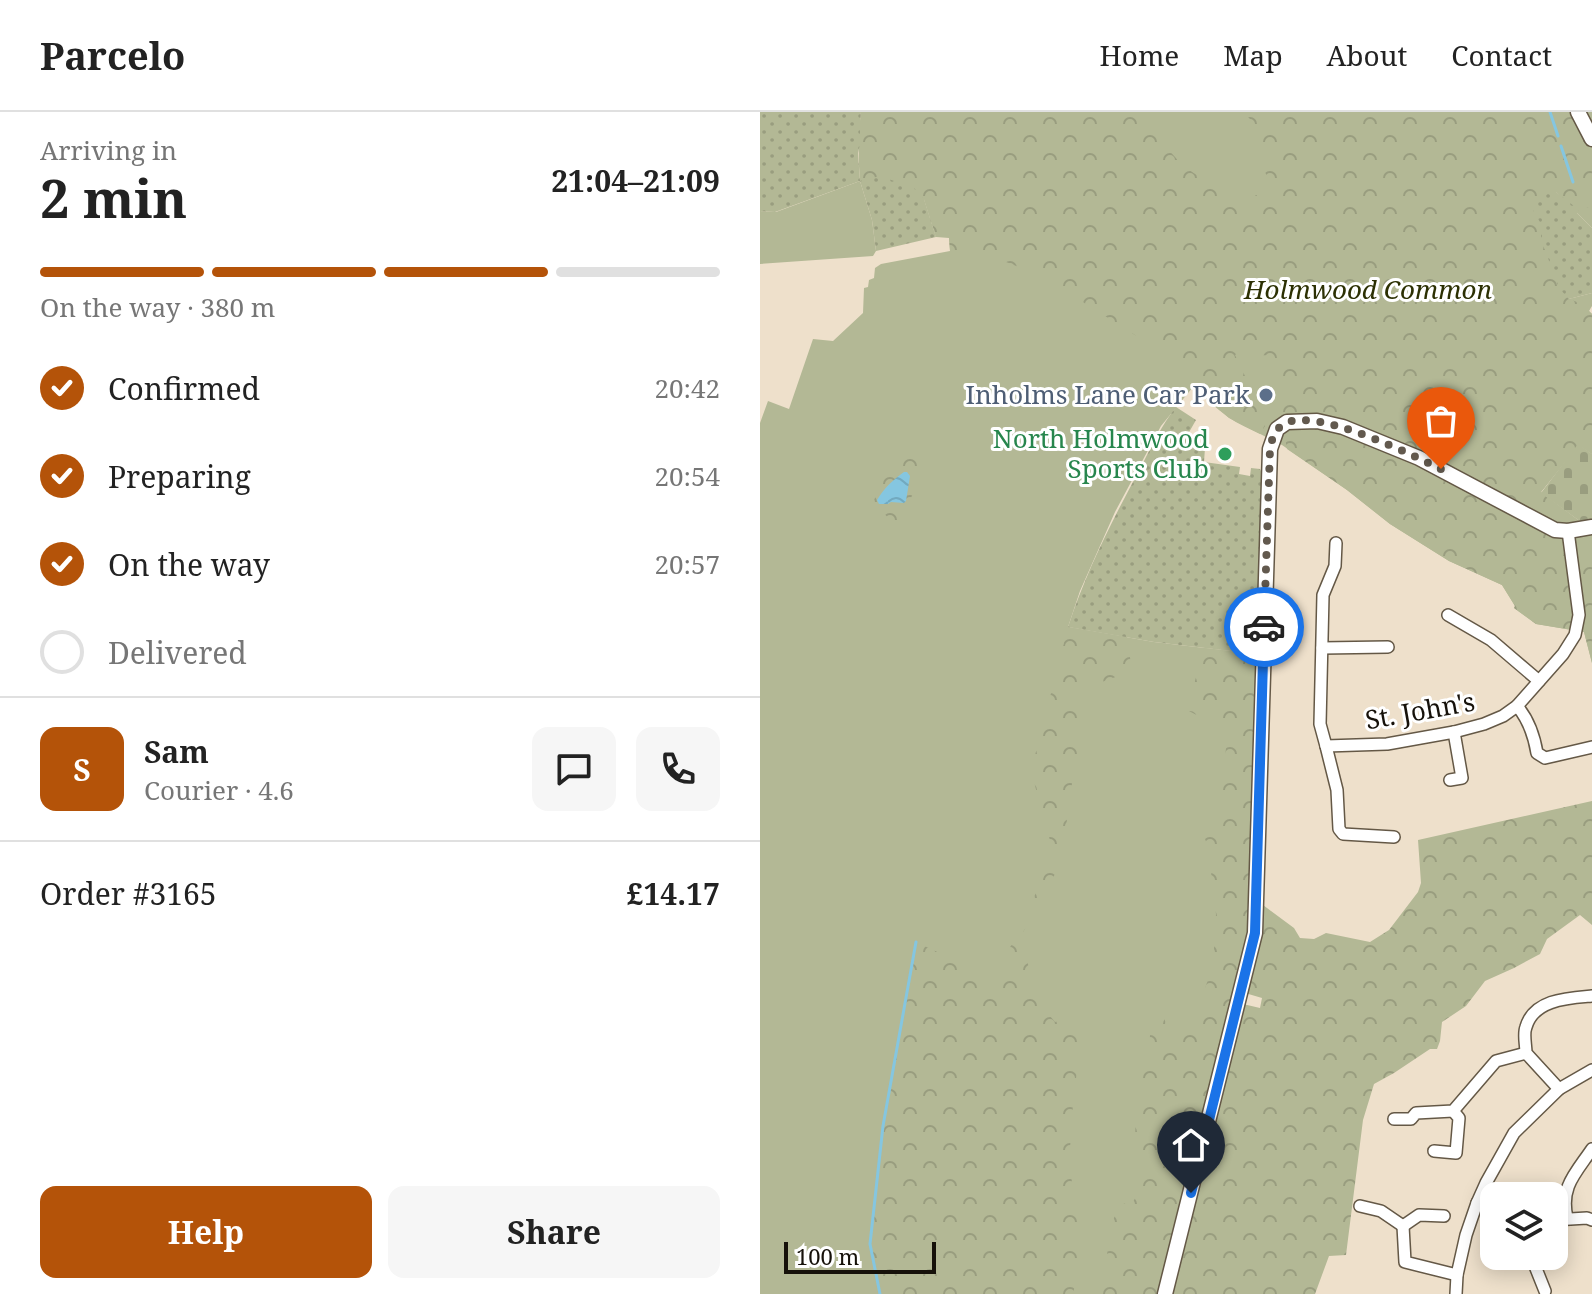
<!DOCTYPE html>
<meta charset="utf-8">
<style>
body{margin:0;font-family:"Noto Serif",serif;background:#f6f6f6;color:#222;height:100vh;display:flex;flex-direction:column;font-size:30px;white-space:nowrap}
*{box-sizing:border-box;margin:0}
p{font-size:26px;color:#767676}
.icon{flex:none;width:44px;height:44px;fill:none;stroke:currentColor;stroke-width:2;stroke-linecap:round;stroke-linejoin:round}
.map{position:relative;flex:1;overflow:hidden}
.side{display:flex;flex-direction:column;background:#fff;width:760px}
.side>*{flex:none}
.controls{position:absolute;left:720px;top:1070px;display:grid;gap:16px}
.controls a{display:grid;place-items:center;width:88px;height:88px;border-radius:16px;background:#fff;box-shadow:0 4px 20px #0003;font-size:40px}
.scale{position:absolute;left:24px;bottom:20px;width:152px;box-sizing:border-box;padding-left:8px;border:4px solid #16110a;border-top:0;font-size:22px;line-height:28px;white-space:nowrap;color:#16110a;-webkit-text-stroke:6px #fff;paint-order:stroke}
.pin{position:absolute;display:grid;place-items:center;width:68px;height:68px;color:#fff;margin:-82px -34px;border-radius:50% 50% 50% 0;rotate:-45deg;box-shadow:0 0 8px #0007}
.pin .icon{rotate:45deg}
.courier{position:absolute;display:grid;place-items:center;width:80px;height:80px;margin:-40px;border:6px solid #1a73e8;border-radius:50%;background:#fff;color:#222;box-shadow:0 2px 10px #0007}
.headline em{font-style:normal;font-weight:700}
.headline div{display:flex;flex-direction:column-reverse}
.headline{display:flex;align-items:center;justify-content:space-between;height:136px;padding:0 40px}
h1{font-size:52px;font-weight:700;line-height:60px}
.bar{display:grid;grid-template-columns:repeat(4,1fr);gap:12px 8px;align-content:center;height:96px;padding:0 40px}
.bar i{height:10px;border-radius:6px;background:#e0e0e0}
.bar .current{background:#b45309}
.bar p{grid-column:span 4}
.line{display:flex;align-items:center;gap:20px;padding:0 40px;border-top:2px solid #e0e0e0}
.line div{flex:1}
.round{display:grid;place-items:center;flex:none;width:84px;height:84px;border-radius:16px;background:#f6f6f6}
ol{padding:0 40px;list-style:none}
li{display:flex;align-items:center;gap:24px;height:88px}
li p{margin-inline-start:auto}
li .icon{padding:8px;border-radius:50%;background:#b45309;color:#fff;stroke-width:4}
li:last-child{color:#767676}
li i{width:44px;height:44px;border:4px solid #e0e0e0;border-radius:50%}
.primary-button{display:flex;gap:16px;margin-top:auto;padding:16px 40px}
.primary-button a{flex:1;height:92px;border-radius:16px;background:#b45309;color:#fff;font-size:32px;font-weight:700;line-height:92px;text-align:center}
.primary-button a+a{background:#f6f6f6;color:#222}
header{display:flex;align-items:center;gap:48px;box-sizing:border-box;height:112px;padding:0 40px;background:#fff;border-bottom:2px solid #e0e0e0}
header strong{font-size:38px}
nav{display:flex;gap:44px;margin-inline-start:auto;font-size:28px}
main{display:flex;flex:1;min-height:0}
.map>svg:first-child{display:block}
</style>
<header>
<strong>Parcelo</strong>
<nav><a>Home</a><a>Map</a><a>About</a><a>Contact</a></nav>
</header>
<main>
<section class="side">
<div class="headline"><div><h1>2 min</h1><p>Arriving in</p></div><em>21:04–21:09</em></div>
<div class="bar"><i class="current"></i><i class="current"></i><i class="current"></i><i></i><p>On the way · 380 m</p></div>
<ol>
<li><svg class="icon" aria-label="check" viewBox="0 0 24 24"><path d="M5 12l5 5 9-10"/></svg>Confirmed<p>20:42</p></li>
<li><svg class="icon" aria-label="check" viewBox="0 0 24 24"><path d="M5 12l5 5 9-10"/></svg>Preparing<p>20:54</p></li>
<li><svg class="icon" aria-label="check" viewBox="0 0 24 24"><path d="M5 12l5 5 9-10"/></svg>On the way<p>20:57</p></li>
<li><i></i>Delivered</li>
</ol>
<div class="line" style="height:144px"><b class="round" style="background:#b45309;color:#fff">S</b><div><b>Sam</b><p>Courier · 4.6</p></div><a class="round"><svg class="icon" aria-label="chat" viewBox="0 0 24 24"><path d="M4 5h16v11H9l-5 4z"/></svg></a><a class="round"><svg class="icon" aria-label="phone" viewBox="0 0 24 24"><path d="M5 4h4l2 5-3 2q2 4 5 5l2-3 5 2v4C11 20 4 13 5 4z"/></svg></a></div>
<div class="line" style="height:104px"><div>Order #3165</div><b>£14.17</b></div>
<div class="primary-button"><a>Help</a><a>Share</a></div>
</section>
<div class="map">
<svg width="832" height="1182" viewBox="0 0 832 1182">
<defs>
<pattern id="forest-crowns" width="20" height="18" patternUnits="userSpaceOnUse" patternTransform="scale(2)"><rect width="20" height="18" fill="#b3b895"/><path d="M2 6a3 3 0 1 1 6 0M12 15a3 3 0 1 1 6 0" fill="none" stroke="#999d7f"/></pattern>
<pattern id="cemetery-stones" width="16" height="16" patternUnits="userSpaceOnUse" patternTransform="scale(2)"><rect width="16" height="16" fill="#b3b895"/><path d="M2 7V4a2 2 0 0 1 4 0v3zM10 15v-3a2 2 0 0 1 4 0v3z" fill="#999d7f"/></pattern>
<pattern id="park-dots" width="8" height="8" patternUnits="userSpaceOnUse" patternTransform="scale(2)"><rect width="8" height="8" fill="#b3b895"/><path d="M2 2h.1M6 6h.1" fill="none" stroke="#999d7f" stroke-width="1.8" stroke-linecap="round"/></pattern>
<pattern id="water-waves" width="16" height="10" patternUnits="userSpaceOnUse" patternTransform="scale(2)"><rect width="16" height="10" fill="#85c6e0"/><path d="M0 5q4-4 8 0t8 0" fill="none" stroke="#72a9bf"/></pattern>
</defs>
<rect width="100%" height="100%" fill="#eee0cb"/>
<path fill="#b3b895" d="M101 0H832V116L796 80 809 187 832 181V194L829 199 832 202V342L819 333 781 380 821 410 832 407V551L824 520 776 512 754 496 755 494 742 473 689 449 630 412 587 378 522 333 469 306 433 275 401 314 355 400 320 479 308 515 394 530 496 542 490 814 397 1182H0V311L8 289 29 297 53 227 73 229 103 201 104 176 108 175 109 168 114 166 115 156 121 152 190 139 189 125H176L164 87 100 69 112 108 116 139 113 144 0 152V99L16 100 100 69Z"/>
<g fill="url(#forest-crowns)">
<path d="M101 0H399C392 38 437 67 468 79 473 81 481 85 486 85 493 86 504 80 510 78L506 62 494 38 497 31 506 23 483 0H811L832 41V94L819 98 796 80 773 98 781 112V127L799 176 809 187 830 195 829 199 832 202V342L818 333 781 380 795 392 782 409 797 428 821 429 832 425V551L824 520 776 512 754 496 755 494 742 473 689 449 630 412 587 378 527 337 525 326C535 320 538 313 540 303L525 300 513 302 523 261 522 255 513 243 486 244 480 240 475 243 503 302 505 314 500 322C490 317 478 312 468 305 444 288 427 265 406 246 386 229 363 215 340 201 294 172 246 140 190 139L189 126 176 125 164 87 100 69C98 46 98 23 101 0Z"/>
<path d="M139 341 170 352 153 381 139 417 113 390 118 380 121 357Z"/>
<path d="M308 515 367 525 372 559 317 579 319 607 324 628 315 650 301 751 262 822 272 872 281 893 295 910 306 907 321 931 313 988 312 1018 308 1051 321 1111 320 1148 313 1182H120L110 1133 123 1014 156 830 235 867 294 743 271 659Z"/>
<path d="M444 536 496 542 490 814 397 1182H341L351 1116 358 1093 373 1090 383 1072 375 1031 376 994 393 909 403 902 411 929 427 923 453 855 456 802 448 735 437 705 457 699 469 616 454 612 427 598Z"/>
<path d="M832 689V813L820 803 787 827 780 842 754 856 725 869 706 894 682 910 680 929 677 937H670L634 961 614 972 603 1008 586 1143 569 1144 555 1182H409L483 892 500 896 502 886 485 881 502 820 503 793 534 816 540 826 554 827 566 821 610 830 629 818 658 780 661 771 658 728Z"/>
</g>
<path fill="url(#cemetery-stones)" d="M818 332 832 342V407L821 410 781 381Z"/>
<g fill="url(#park-dots)">
<path d="M0 0H101L100 12V32L98 41 100 69 120 64 154 76 164 87 176 125 116 139 112 108 100 69 15 100 0 99Z"/>
<path d="M791 79 796 80 819 98 817 101 832 116V181L809 187 799 176 781 127V112L773 98 777 90Z"/>
<path d="M416 295 436 308 428 322 427 333 445 336 444 350 480 355 479 362 490 364 491 356 500 357 504 365 496 542 394 530 308 515C327 457 353 407 382 353 392 333 402 313 416 295Z"/>
</g>
<path fill="url(#water-waves)" d="M144 360H147L150 364 146 389 144 391 131 390 128 392H119L117 388C124 376 133 368 144 360Z"/>
<g fill="none" stroke-linecap="round" stroke-linejoin="round">
<g stroke="#85c6e0" stroke-width="3">
<path d="M790 0 798 24"/>
<path d="M801 34 813 70"/>
<path d="M120 1182 110 1132 123 1014 156 830"/>
</g>
<defs>
<g id="minor">
<path d="M576 431 575 454 563 483 560 612 566 634 627 632 694 620 724 612 743 604 757 594 803 542 815 523 819 503 808 419"/>
<path d="M688 503 731 528 779 569"/>
<path d="M562 536 628 535"/>
<path d="M757 594C769 608 774 623 777 641L785 646 832 635"/>
<path d="M566 634 577 678 579 717 583 722 634 725"/>
<path d="M690 668 702 666 694 620"/>
<path d="M799 977 766 941C766 933 763 922 766 915 774 887 809 886 832 884"/>
<path d="M634 1007H651L656 1001 693 999 736 949 766 941"/>
<path d="M674 1039 696 1041 699 1006 693 999"/>
<path d="M717 1091 734 1096"/>
<path d="M600 1094 621 1099 643 1114"/>
<path d="M807 1106C800 1075 815 1062 832 1037"/>
<path d="M794 1108 827 1106 832 1108"/>
<path d="M643 1114 645 1150 697 1163"/>
<path d="M643 1114 659 1103 684 1104"/>
<path d="M774 1144 773 1149 785 1179"/>
<path d="M696 1182 697 1163 706 1123 717 1091 726 1071 754 1021 799 977 832 958"/>
</g>
<g id="tertiary">
<path d="M818 0 832 27"/>
<path d="M405 1182 495 821 510 337 517 317 527 310 557 309 583 315 659 346 795 418 808 419 832 415"/>
</g>
</defs>
<use href="#minor" stroke="#645846" stroke-width="14"/>
<use href="#tertiary" stroke="#645846" stroke-width="17"/>
<use href="#minor" stroke="#fff" stroke-width="11"/>
<use href="#tertiary" stroke="#fff" stroke-width="14"/>
</g>
<g fill="none" stroke-linecap="round" stroke-linejoin="round">
<path stroke="#62594e" stroke-width="8" stroke-dasharray="0 14.4" d="M504 515 510 337C512 326 515 316 526 311 558 296 650 342 681 357"/>
<path stroke="#1a73e8" stroke-width="10" d="M431 1081 495 821 504 515"/>
</g>
<circle fill="#5c6f8a" stroke="#fff" stroke-width="3" cx="506" cy="283" r="8"/>
<circle fill="#2e9e5b" stroke="#fff" stroke-width="3" cx="465" cy="342" r="8"/>
<g text-anchor="middle" stroke-width="6" stroke-linejoin="round" paint-order="stroke">
<g font-size="26" font-style="italic" fill="#2c3003" stroke="#fff">
<text x="608" y="187">Holmwood Common</text>
</g>
<g font-size="26" fill="#4e5e75" stroke="#fff" text-anchor="end">
<text x="490" y="292">Inholms Lane Car Park</text>
</g>
<g font-size="26" fill="#27864d" stroke="#fff" text-anchor="end">
<text x="449" y="336">North Holmwood<tspan x="449" dy="30">Sports Club</tspan></text>
</g>
<g font-size="26" fill="#16110a" stroke="#fff">
<text transform="translate(660 599) rotate(-10)" y="9">St. John's</text>
</g>
</g>
</svg>
<div class="controls">
<a><svg class="icon" aria-label="layers" viewBox="0 0 24 24"><path d="M12 4l9 5-9 5-9-5zM3 14l9 5 9-5"/></svg></a>
</div>
<div class="scale">100 m</div>
<div class="pin" style="left:681px;top:357px;background:#ea580c"><svg class="icon" aria-label="bag" viewBox="0 0 24 24"><path d="M5 8h14l-1 12H6zM9 8a3 3 0 0 1 6 0"/></svg></div>
<div class="pin" style="left:431px;top:1081px;background:#1f2937"><svg class="icon" aria-label="home" viewBox="0 0 24 24"><path d="M3 11l9-7 9 7M6 9v11h12V9"/></svg></div>
<div class="courier" style="left:504px;top:515px"><svg class="icon" aria-label="car" viewBox="0 0 24 24"><path d="M5 17H2v-5l4-1 3-4h7l3 4 3 1v5h-3M9 17h6M6 11h13"/><circle cx="7" cy="17" r="2"/><circle cx="17" cy="17" r="2"/></svg></div>
</div>
</main>
